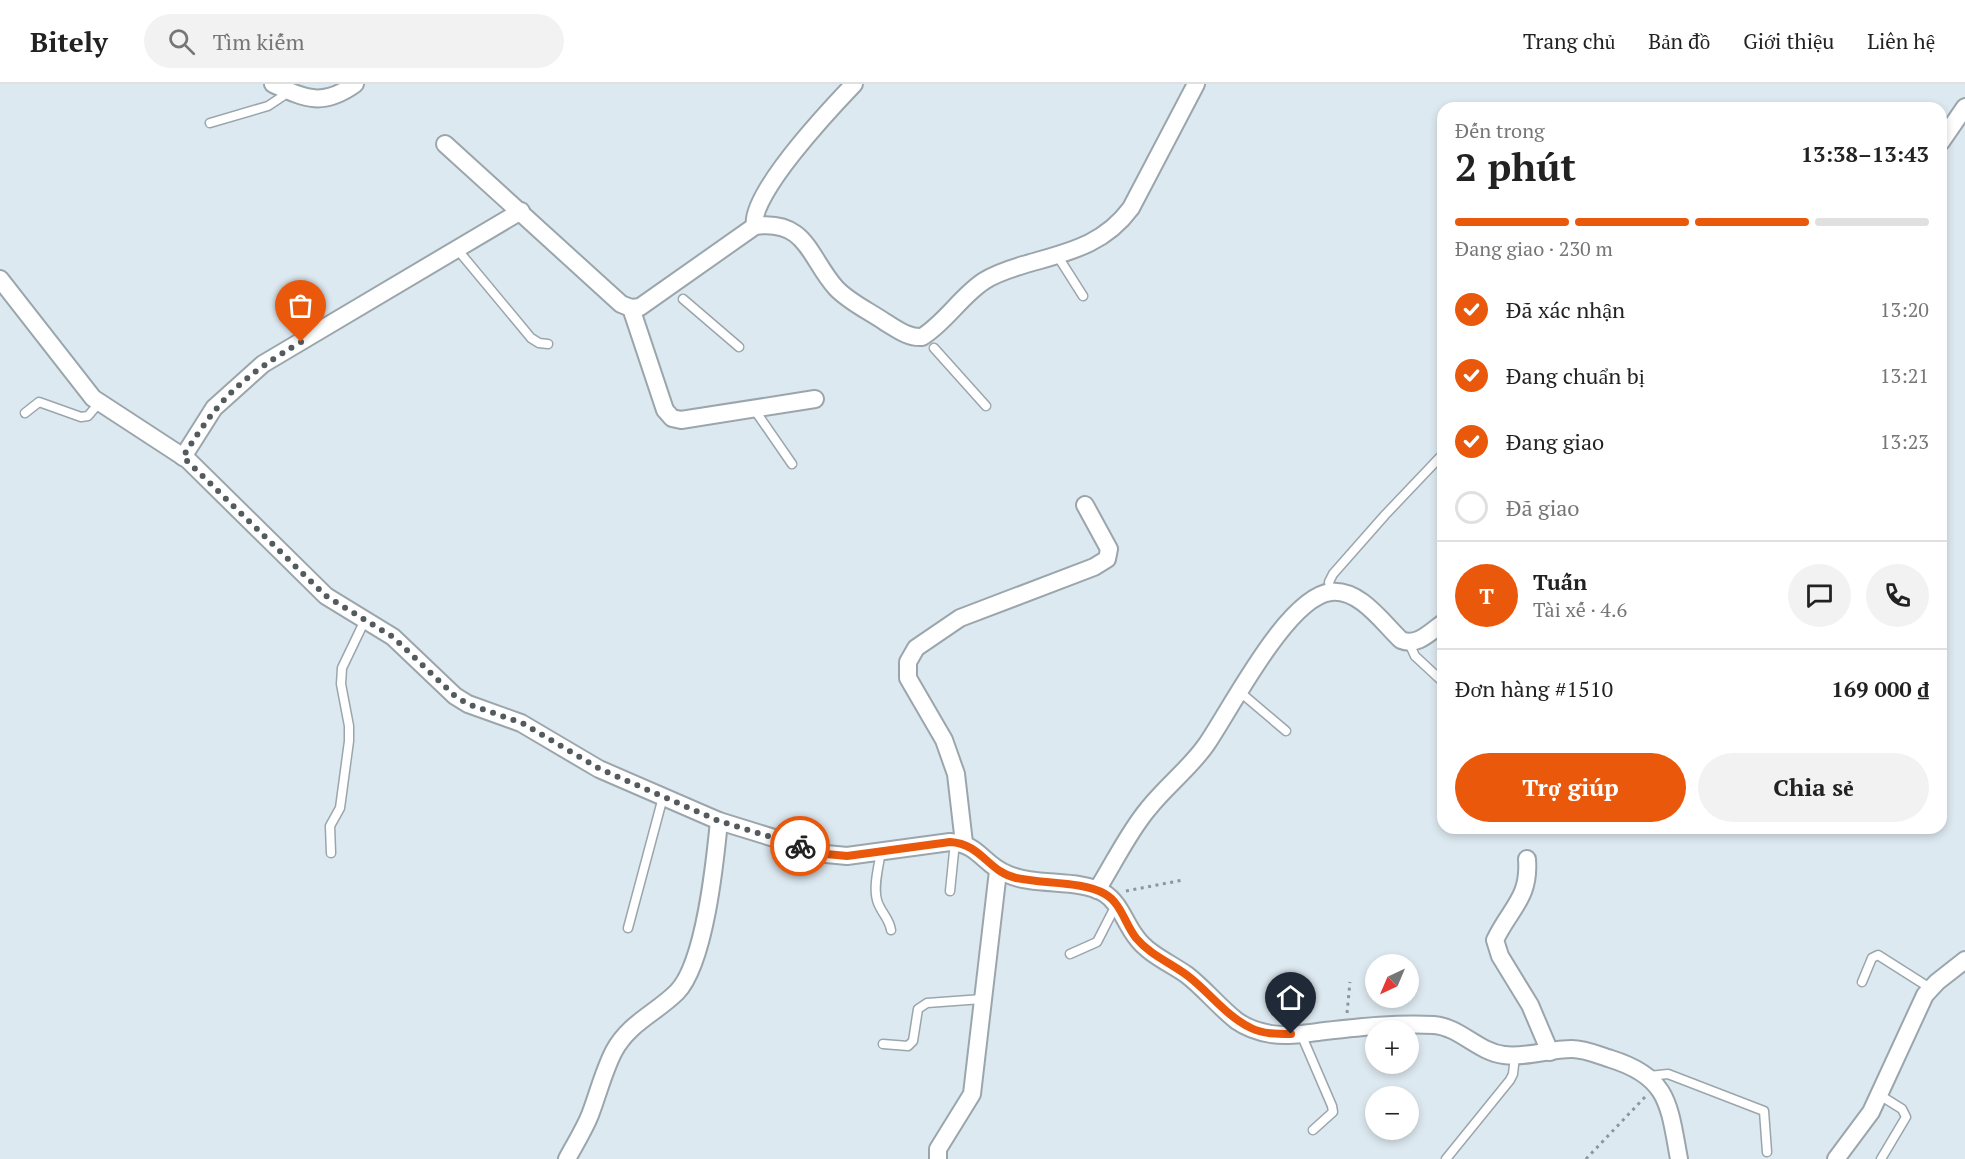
<!DOCTYPE html>
<html lang="vi">
<meta charset="utf-8">
<style>
body{margin:0;font-family:"PT Serif",serif;background:#f2f2f2;color:#222;height:100vh;display:flex;flex-direction:column;font-size:22px;white-space:nowrap}
*{box-sizing:border-box;margin:0}
p{font-size:20px;color:#767676}
.icon{flex:none;width:33px;height:33px;fill:none;stroke:currentColor;stroke-width:2;stroke-linecap:round;stroke-linejoin:round}
.map{position:relative;flex:1;overflow:hidden}
.details{position:absolute;left:1437px;top:18px;width:510px;height:732px;display:flex;flex-direction:column;background:#fff;border-radius:18px;box-shadow:0 3px 9px #0003}
.details>*{flex:none}
.needle{width:39px;rotate:224deg}
.tools{position:absolute;left:1365px;top:870px;display:grid;gap:12px}
.tools a{display:grid;place-items:center;width:54px;height:54px;border-radius:50%;background:#fff;box-shadow:0 3px 9px #0003;font-size:30px}
.pin{position:absolute;display:grid;place-items:center;width:51px;height:51px;color:#fff;margin:-62px -26px;border-radius:50% 50% 50% 0;rotate:-45deg;box-shadow:0 0 6px #0007}
.pin .icon{rotate:45deg}
.courier{position:absolute;display:grid;place-items:center;width:60px;height:60px;margin:-30px;border:4px solid #ea580c;border-radius:50%;background:#fff;color:#222;box-shadow:0 2px 8px #0007}
.headline em{font-style:normal;font-weight:800}
.headline div{display:flex;flex-direction:column-reverse}
.headline{display:flex;align-items:center;justify-content:space-between;height:102px;padding:0 18px}
h1{font-size:39px;font-weight:800;line-height:45px}
.bar{display:grid;grid-template-columns:repeat(4,1fr);gap:9px 6px;align-content:center;height:72px;padding:0 18px}
.bar i{height:8px;border-radius:4px;background:#e0e0e0}
.bar .selected{background:#ea580c}
.bar p{grid-column:span 4}
.line{display:flex;align-items:center;gap:15px;padding:0 18px;border-top:2px solid #e0e0e0}
.line div{flex:1}
.round{display:grid;place-items:center;flex:none;width:63px;height:63px;border-radius:32px;background:#f2f2f2}
ol{padding:0 18px;list-style:none}
li{display:flex;align-items:center;gap:18px;height:66px}
li p{margin-inline-start:auto}
li .icon{padding:6px;border-radius:50%;background:#ea580c;color:#fff;stroke-width:4}
li:last-child{color:#767676}
li i{width:33px;height:33px;border:3px solid #e0e0e0;border-radius:50%}
.primary-button{display:flex;gap:12px;margin-top:auto;padding:12px 18px}
.primary-button a{flex:1;height:69px;border-radius:36px;background:#ea580c;color:#fff;font-size:24px;font-weight:800;line-height:69px;text-align:center}
.primary-button a+a{background:#f2f2f2;color:#222}
header{display:flex;align-items:center;gap:36px;box-sizing:border-box;height:84px;padding:0 30px;background:#fff;border-bottom:2px solid #e0e0e0}
header strong{font-size:28px}
nav{display:flex;gap:33px;margin-inline-start:auto;font-size:21px}
.search{width:420px;height:54px;background:#f2f2f2;display:flex;align-items:center;gap:15px;box-sizing:border-box;padding:0 21px;border-radius:33px;color:#767676;font-size:22px}
.map>svg:first-child{display:block}
</style>
<header>
<strong>Bitely</strong>
<div class="search"><svg class="icon" aria-label="search" viewBox="0 0 24 24"><circle cx="10" cy="10" r="6"/><path d="M15 15l6 6"/></svg>Tìm kiếm</div>
<nav><a>Trang chủ</a><a>Bản đồ</a><a>Giới thiệu</a><a>Liên hệ</a></nav>
</header>
<div class="map">
<svg width="1965" height="1075" viewBox="0 0 1965 1075">
<rect width="100%" height="100%" fill="#dde9f0"/>
<g fill="none" stroke-linecap="round" stroke-linejoin="round">
<defs>
<g id="lane">
<path d="M210 39 268 22 289 8"/>
<path d="M457 165 531 254 539 259 548 260"/>
<path d="M1057 171 1083 212"/>
<path d="M683 215 739 263"/>
<path d="M934 264 986 322"/>
<path d="M754 325 792 380"/>
<path d="M25 329 39 318 81 333 88 332 99 319"/>
<path d="M1331 508 1329 498 1333 490 1385 431 1443 370"/>
<path d="M1409 559 1415 572 1443 598"/>
<path d="M1240 608 1286 647"/>
<path d="M881 767C879 781 873 802 877 816 880 828 889 833 891 846"/>
<path d="M331 769 330 742 340 724 349 657V642L341 600 342 584 365 536"/>
<path d="M950 807 955 758"/>
<path d="M628 844 663 713"/>
<path d="M1070 870 1097 858 1116 821"/>
<path d="M1862 898 1872 874 1878 871 1930 904"/>
<path d="M1301 950 1332 1022 1333 1028 1313 1046"/>
<path d="M883 960 908 962 913 957 918 925 927 919 982 915"/>
<path d="M1649 992 1668 990 1764 1027 1767 1068"/>
<path d="M1878 1010 1902 1025 1906 1033 1881 1075"/>
<path d="M1446 1075 1510 996 1513 990 1515 972"/>
</g>
<g id="street">
<path d="M273 0C306 15 323 23 355 0"/>
<path d="M1941 58 1965 23"/>
<path d="M445 60 621 220 631 224 640 223 755 142C807 135 809 174 836 204 849 218 869 227 885 238 897 245 908 254 922 253 946 238 961 212 984 197 996 189 1010 185 1023 181 1067 168 1103 162 1131 124L1196 0"/>
<path d="M755 142C748 112 832 23 854 0"/>
<path d="M0 195 93 314 188 376 326 512 393 553 455 612 468 620 521 639 599 685 719 737 826 770 847 772 950 758C980 760 982 780 1007 790 1035 803 1078 794 1104 809 1120 819 1125 839 1136 853 1148 870 1170 879 1187 891 1205 905 1219 923 1237 937 1247 944 1259 948 1271 950 1288 953 1308 949 1325 947 1361 943 1397 939 1434 941 1460 943 1478 968 1504 971 1526 974 1549 965 1572 965 1585 965 1598 971 1611 975 1669 993 1669 1021 1679 1075"/>
<path d="M631 224 665 326 672 334 681 336 815 315"/>
<path d="M183 373 214 324 263 280 521 127"/>
<path d="M964 759 956 690 944 656 908 594V578L916 564 960 534 1094 483 1107 475 1109 465 1085 421"/>
<path d="M1527 775C1530 814 1511 823 1495 856L1500 872 1530 921 1550 968"/>
<path d="M1097 806C1114 779 1128 749 1148 725 1166 702 1190 684 1206 661 1231 625 1287 513 1331 508 1360 505 1382 538 1401 556 1417 563 1430 548 1443 539"/>
<path d="M567 1075C575 1060 584 1046 590 1031 598 1010 604 986 614 967 629 939 656 929 677 908 705 879 715 778 719 737"/>
<path d="M938 1075V1065L972 1010 998 787"/>
<path d="M1836 1075 1871 1028 1925 911 1937 898 1965 876"/>
</g>
</defs>
<use href="#lane" stroke="#9aa6ac" stroke-width="11"/>
<use href="#street" stroke="#9aa6ac" stroke-width="20"/>
<g stroke="#8d969b" stroke-width="3" stroke-dasharray="3 4.5" stroke-linecap="butt">
<path d="M1126 807 1183 796"/>
<path d="M1347 929 1350 898"/>
<path d="M1586 1075 1645 1013"/>
</g>
<use href="#lane" stroke="#fff" stroke-width="8"/>
<use href="#street" stroke="#fff" stroke-width="16"/>
</g>
<g fill="none" stroke-linecap="round" stroke-linejoin="round">
<path stroke="#545b5f" stroke-width="6" stroke-dasharray="0 10.8" d="M301 258C243 292 218 315 183 373L326 512 393 553 455 612 468 620 522 639 600 685 719 737 800 762"/>
<path stroke="#ea580c" stroke-width="8" d="M800 762 826 770 847 772 950 758C982 760 987 787 1016 794 1041 800 1084 797 1105 810 1121 819 1125 840 1136 854 1150 871 1171 879 1188 892 1209 908 1226 932 1251 944 1263 950 1277 950 1291 950"/>
</g>
</svg>
<div class="tools">
<a><svg class="needle" viewBox="-14 -14 28 28"><path d="M0-13l5 13h-10z" fill="#e53935"/><path d="M0 13l5-13h-10z" fill="#767676"/></svg></a>
<a>+</a>
<a>−</a>
</div>
<div class="pin" style="left:301px;top:258px;background:#ea580c"><svg class="icon" aria-label="bag" viewBox="0 0 24 24"><path d="M5 8h14l-1 12H6zM9 8a3 3 0 0 1 6 0"/></svg></div>
<div class="pin" style="left:1291px;top:950px;background:#1f2937"><svg class="icon" aria-label="home" viewBox="0 0 24 24"><path d="M3 11l9-7 9 7M6 9v11h12V9"/></svg></div>
<div class="courier" style="left:800px;top:762px"><svg class="icon" aria-label="bike" viewBox="0 0 24 24"><circle cx="6" cy="16" r="4"/><circle cx="18" cy="16" r="4"/><path d="M6 16l4-8h5l3 8M10 8l3 8H6M13 5h3"/></svg></div>
<section class="details">
<div class="headline"><div><h1>2 phút</h1><p>Đến trong</p></div><em>13:38–13:43</em></div>
<div class="bar"><i class="selected"></i><i class="selected"></i><i class="selected"></i><i></i><p>Đang giao · 230 m</p></div>
<ol>
<li><svg class="icon" aria-label="check" viewBox="0 0 24 24"><path d="M5 12l5 5 9-10"/></svg>Đã xác nhận<p>13:20</p></li>
<li><svg class="icon" aria-label="check" viewBox="0 0 24 24"><path d="M5 12l5 5 9-10"/></svg>Đang chuẩn bị<p>13:21</p></li>
<li><svg class="icon" aria-label="check" viewBox="0 0 24 24"><path d="M5 12l5 5 9-10"/></svg>Đang giao<p>13:23</p></li>
<li><i></i>Đã giao</li>
</ol>
<div class="line" style="height:108px"><b class="round" style="background:#ea580c;color:#fff">T</b><div><b>Tuấn</b><p>Tài xế · 4.6</p></div><a class="round"><svg class="icon" aria-label="chat" viewBox="0 0 24 24"><path d="M4 5h16v11H9l-5 4z"/></svg></a><a class="round"><svg class="icon" aria-label="phone" viewBox="0 0 24 24"><path d="M5 4h4l2 5-3 2q2 4 5 5l2-3 5 2v4C11 20 4 13 5 4z"/></svg></a></div>
<div class="line" style="height:78px"><div>Đơn hàng #1510</div><b>169 000 ₫</b></div>
<div class="primary-button"><a>Trợ giúp</a><a>Chia sẻ</a></div>
</section>
</div>
